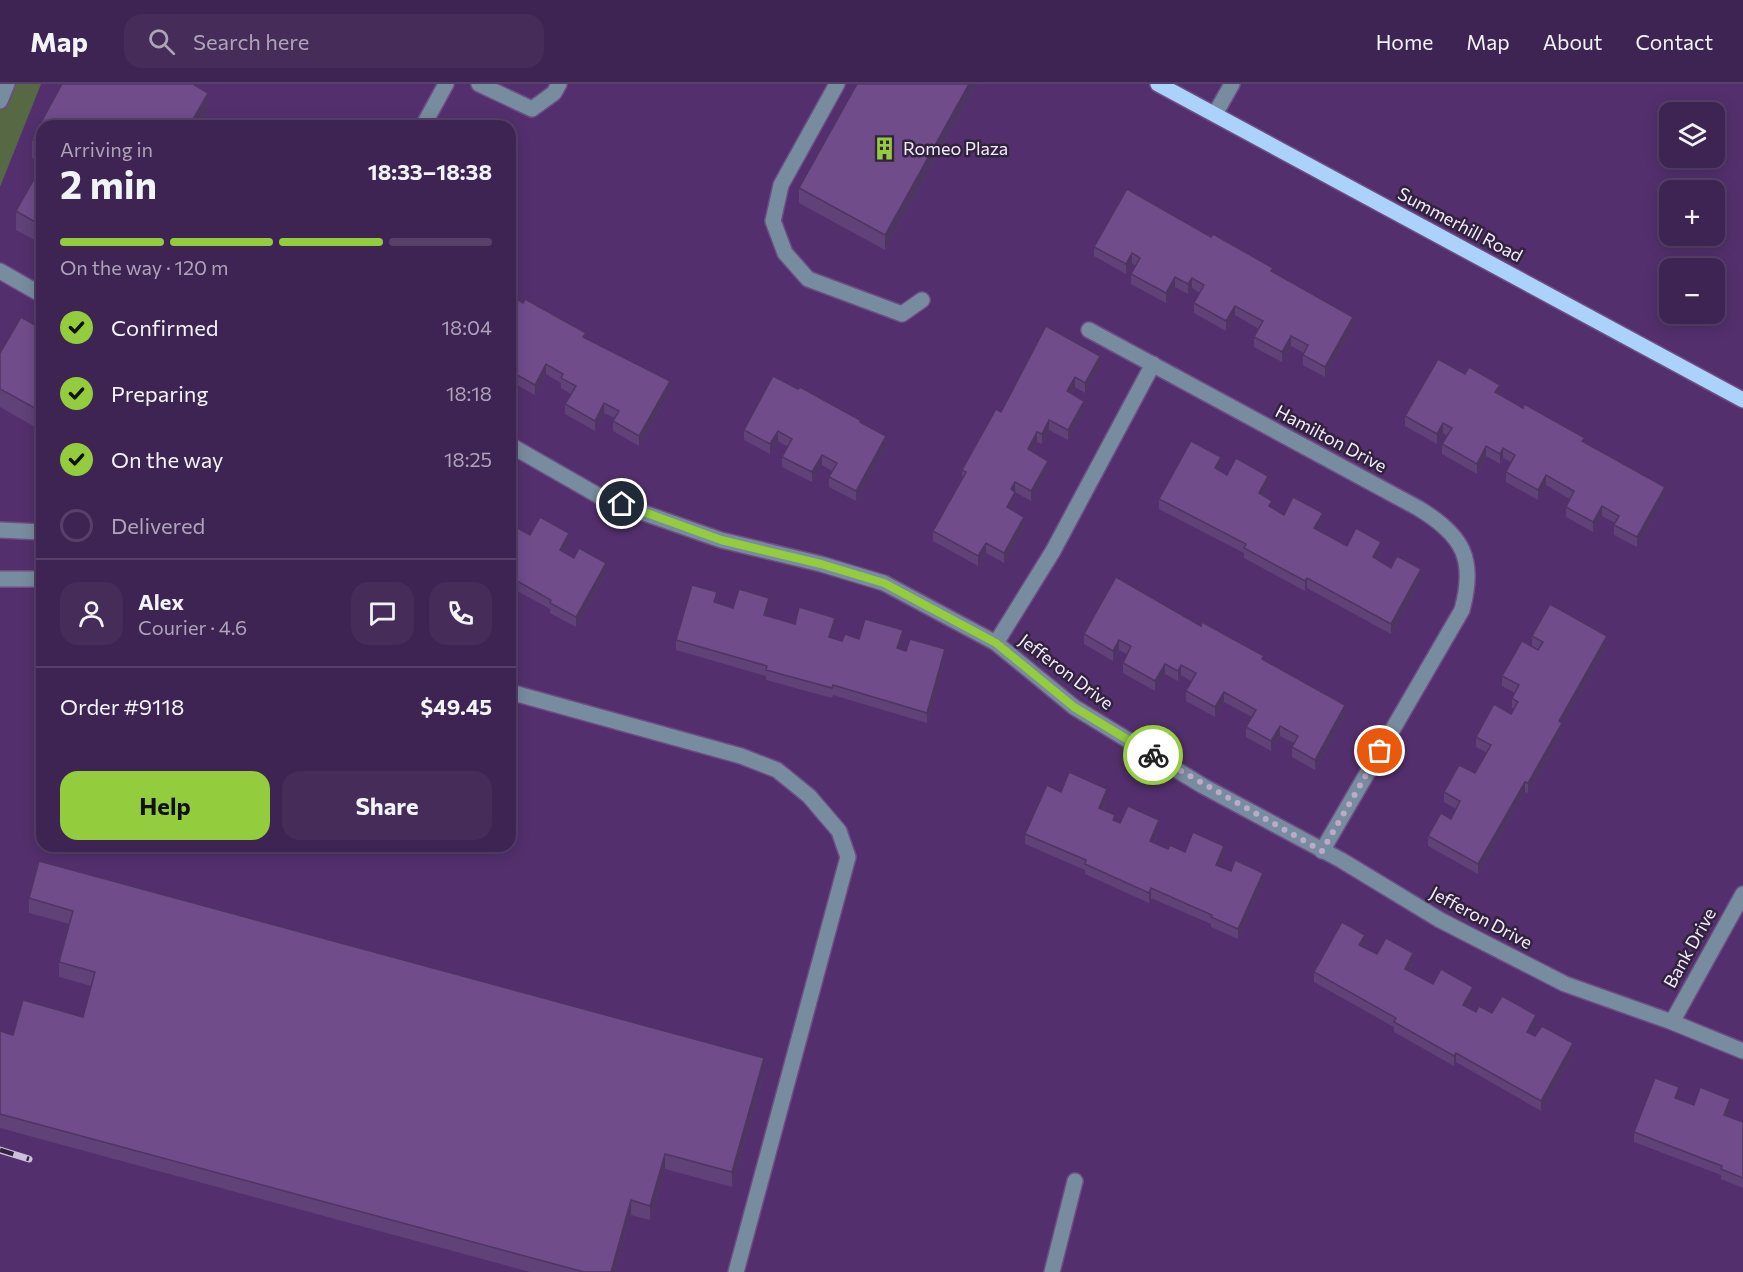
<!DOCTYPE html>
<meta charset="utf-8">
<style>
body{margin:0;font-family:Commissioner,sans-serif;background:#452c59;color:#f1f3f6;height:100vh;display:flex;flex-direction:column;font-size:22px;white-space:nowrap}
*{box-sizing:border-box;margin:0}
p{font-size:20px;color:#ada4b8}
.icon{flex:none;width:33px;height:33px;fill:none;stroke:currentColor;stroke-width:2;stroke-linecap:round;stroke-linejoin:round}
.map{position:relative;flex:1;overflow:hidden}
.details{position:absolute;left:36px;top:36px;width:480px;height:732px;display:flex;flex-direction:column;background:#3e2452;border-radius:18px;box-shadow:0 3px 15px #0003,0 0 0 2px #574169}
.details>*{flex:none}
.tools{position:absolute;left:1659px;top:18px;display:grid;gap:12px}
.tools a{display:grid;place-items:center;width:66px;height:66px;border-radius:12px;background:#3e2452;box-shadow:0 3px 15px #0003,0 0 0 2px #574169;font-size:30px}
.pin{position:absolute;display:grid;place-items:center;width:51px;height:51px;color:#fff;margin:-26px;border:3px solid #fff;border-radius:50%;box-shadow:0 2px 6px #0007}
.courier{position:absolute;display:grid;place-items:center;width:60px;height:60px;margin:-30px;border:4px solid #93cd3d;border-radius:50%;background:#fff;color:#222;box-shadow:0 2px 8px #0007}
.overview em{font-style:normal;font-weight:700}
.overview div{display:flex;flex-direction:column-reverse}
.overview{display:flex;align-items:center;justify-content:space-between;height:102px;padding:0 24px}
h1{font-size:39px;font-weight:700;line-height:45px}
.bar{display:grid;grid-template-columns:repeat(4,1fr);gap:9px 6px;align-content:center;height:72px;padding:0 24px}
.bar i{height:8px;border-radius:4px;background:#574169}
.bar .on{background:#93cd3d}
.bar p{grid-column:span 4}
.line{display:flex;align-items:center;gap:15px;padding:0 24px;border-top:2px solid #574169}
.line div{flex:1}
.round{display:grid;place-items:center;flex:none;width:63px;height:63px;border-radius:18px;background:#452c59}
ol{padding:0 24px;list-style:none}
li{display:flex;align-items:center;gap:18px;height:66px}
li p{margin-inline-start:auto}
li .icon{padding:6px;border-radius:50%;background:#93cd3d;color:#111;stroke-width:4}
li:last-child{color:#ada4b8}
li i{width:33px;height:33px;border:3px solid #574169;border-radius:50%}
.primary-button{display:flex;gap:12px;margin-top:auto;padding:12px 24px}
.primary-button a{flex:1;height:69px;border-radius:18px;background:#93cd3d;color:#111;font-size:24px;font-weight:700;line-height:69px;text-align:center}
.primary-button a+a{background:#452c59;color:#f1f3f6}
header{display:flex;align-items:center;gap:36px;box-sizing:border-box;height:84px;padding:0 30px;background:#3e2452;border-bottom:2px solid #574169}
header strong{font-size:28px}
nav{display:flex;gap:33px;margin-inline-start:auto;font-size:21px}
.search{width:420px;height:54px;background:#452c59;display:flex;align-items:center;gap:15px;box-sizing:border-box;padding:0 21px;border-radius:18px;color:#ada4b8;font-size:22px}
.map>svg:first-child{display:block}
</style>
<header>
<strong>Map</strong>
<div class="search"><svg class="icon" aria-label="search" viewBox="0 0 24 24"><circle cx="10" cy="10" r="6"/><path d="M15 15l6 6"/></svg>Search here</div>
<nav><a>Home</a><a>Map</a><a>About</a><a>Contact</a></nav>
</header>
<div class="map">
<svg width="1743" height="1188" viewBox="0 0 1743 1188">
<rect width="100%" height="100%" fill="#53306d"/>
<path fill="#576845" d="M0 0H41L0 103Z"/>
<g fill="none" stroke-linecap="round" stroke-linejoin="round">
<defs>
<g id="minor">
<path d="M479 0 532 25 554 9 559 0"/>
<path d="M837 0 781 101 773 137 785 169 808 195 902 230 922 216"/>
<path d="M0 17 7 0"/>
<path d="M1215 30 1232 0"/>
<path d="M423 42 446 0"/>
<path d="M0 187 42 211"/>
<path d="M1089 246 1418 424C1463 451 1476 475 1462 526L1322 767"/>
<path d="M510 361 599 412 644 429 721 456 821 480 884 499 996 559 1074 623 1203 702 1341 776 1440 836 1565 900 1672 938 1743 967"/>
<path d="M0 446 42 448"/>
<path d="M0 495H42"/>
<path d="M996 559 1053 467 1153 280"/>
<path d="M510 608 741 672 777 686 809 712 839 747 848 773 736 1188"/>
<path d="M1672 938 1743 810"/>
<path d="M1052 1188 1075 1097"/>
</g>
<path id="major" d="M1158 0 1743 316"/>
</defs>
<use href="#minor" stroke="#6d4e84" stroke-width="18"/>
<use href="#major" stroke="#6d4e84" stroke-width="18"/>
<use href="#minor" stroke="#788c9f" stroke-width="15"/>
<use href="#major" stroke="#abd2fa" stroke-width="15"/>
<defs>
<path id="rail" d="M0 1066 29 1075"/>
</defs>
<use href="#rail" stroke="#cebfd9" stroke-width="7"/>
<use href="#rail" stroke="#31223d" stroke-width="4.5" stroke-dasharray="14" stroke-linecap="butt"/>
</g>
<g fill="#604178">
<path d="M62 0H193L208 9V27L200 42H42V79L32 74V55Z"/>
<path d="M977 0 885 166 799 119V104Z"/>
<path d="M42 81V160L16 146V127Z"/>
<path d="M1094 163 1273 188 1353 243 1325 293 1303 281V271L1304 269 1291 262 1282 278 1254 263V253L1259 245 1235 231 1226 247 1194 229V219L1200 209 1192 204 1188 210 1175 203 1166 219 1131 200V190L1136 182 1132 179 1126 190 1094 172Z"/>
<path d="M510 211 586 255 670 307 639 362 613 347V337L615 334 604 329 595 347 565 330V320L571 310 561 304V299L546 290 535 311 510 297Z"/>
<path d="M1046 242 1100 282 1085 309 1075 303 1071 310 1084 327 1068 356 1049 346 1042 360 1037 358 1032 368 1048 387 1031 417 1015 408V417L1011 425 1024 443 1004 479 986 469 978 482 933 457V447L962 395V386L1001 328Z"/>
<path d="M42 245V347L0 323V269Z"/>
<path d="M1500 311 1585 358 1665 413 1637 463 1614 451V441L1615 439 1602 432 1593 448 1566 433V423L1570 415 1546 401 1538 416 1506 398V388L1511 378 1503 374 1500 380 1486 372 1477 390 1442 370V360L1447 352 1443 349 1437 360 1405 342V332Z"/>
<path d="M860 338 886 362 856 417 829 403V393L832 387 822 381 812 398 782 383V373L788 363 778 357 770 370 744 356V346Z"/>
<path d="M1221 383 1219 386 1227 391 1268 402 1263 412 1272 425 1284 431 1323 439 1318 447 1347 462 1381 468 1377 476 1391 484 1421 495 1391 550 1307 504 1305 507 1244 474V469L1159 425V415Z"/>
<path d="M510 445 513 447 530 451 569 459 564 469 606 489 576 543 550 529V525L510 503Z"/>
<path d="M717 519 733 524H769L766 532 795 540 835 544 832 554 842 557 859 555 903 556 900 565 945 575 927 639 833 611 832 614 766 596V592L676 566V556Z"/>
<path d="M1201 542 1264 577 1345 631 1315 686 1292 673V663L1294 659 1280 652 1271 667 1246 653V643L1252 633 1224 618 1215 633 1186 617V607L1191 597 1181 591 1178 597 1165 590 1155 607 1123 589V579L1127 570 1119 566 1113 577 1084 560V550Z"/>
<path d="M1532 552 1607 562 1562 641V649L1528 709 1525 708 1478 790 1428 762V752L1451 735 1456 725 1444 718V708L1475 689 1487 669 1476 663V653L1511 630 1514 625 1512 624V614L1515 609 1502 602V592L1538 566H1539L1532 562Z"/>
<path d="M1061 708 1107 715 1103 726 1115 737 1120 739 1159 746 1154 759 1168 765 1224 772 1219 782 1263 799 1238 855 1211 843V840L1151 814 1149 819 1085 790V786L1025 760V750Z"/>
<path d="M29 814 764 988 732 1103 665 1085 650 1136 631 1131 615 1188H530L0 1044V947L13 951 83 933 91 902 59 893V878L70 840 29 829Z"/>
<path d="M1365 861 1364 863 1377 870 1413 879 1409 887 1433 900 1473 913 1468 923 1476 928 1492 929 1536 941 1531 950 1573 969 1541 1027 1456 978 1454 982 1394 948V943L1314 898V888Z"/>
<path d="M1679 1013 1678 1015 1694 1021 1730 1025 1727 1032 1743 1038V1104L1721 1095V1091L1634 1058V1048Z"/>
</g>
<g fill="#4e3561">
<path d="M969 0H977L885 166V151Z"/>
<path d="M208 9V27L200 42H189Z"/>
<path d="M1132 169V179L1126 190V180Z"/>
<path d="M1175 193V203L1166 219V209Z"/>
<path d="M1192 194V204L1188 210V200Z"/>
<path d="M1235 222V231L1226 247V237Z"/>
<path d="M1353 233V243L1325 293V283Z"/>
<path d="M1291 252V262L1282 278V268Z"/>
<path d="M1100 272V282L1085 309V299Z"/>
<path d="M546 280V290L535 311V301Z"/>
<path d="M1075 293V303L1067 317V307Z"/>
<path d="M670 297V307L639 362V352Z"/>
<path d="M1500 301V311L1495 308Z"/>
<path d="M1084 317V327L1068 356V346Z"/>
<path d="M604 319V329L595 347V337Z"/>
<path d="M1049 336V346L1042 360V350Z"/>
<path d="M1443 339V349L1437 360V350Z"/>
<path d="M778 347V357L770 370V360Z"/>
<path d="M1037 348V358L1028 375V365Z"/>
<path d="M886 352V362L856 417V407Z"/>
<path d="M1486 362V372L1477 390V380Z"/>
<path d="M1503 364V374L1500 380V370Z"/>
<path d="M822 371V381L812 398V388Z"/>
<path d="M1221 373V383L1215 394V384Z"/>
<path d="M1048 377V387L1031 417V407Z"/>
<path d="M1546 391V401L1538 416V406Z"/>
<path d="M1268 392V402L1259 419V409Z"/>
<path d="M1015 398V417L1007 433V423L1011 405Z"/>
<path d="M1665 403V413L1637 463V453Z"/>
<path d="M1602 422V432L1593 448V438Z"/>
<path d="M1323 429V439L1314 454V444Z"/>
<path d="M1024 433V443L1004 479V469Z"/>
<path d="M569 449V459L560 476V466Z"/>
<path d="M1381 458V468L1373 483V473Z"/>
<path d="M986 459V469L978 482V472Z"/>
<path d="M606 479V489L576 543V533Z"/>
<path d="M1421 485V495L1391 550V540Z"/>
<path d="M1307 494V504L1305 507V497Z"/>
<path d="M769 514V524L764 541V531Z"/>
<path d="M835 534V544L829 563V553Z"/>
<path d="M903 546V556L897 574V564Z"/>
<path d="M1607 552V562L1562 641V649L1528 709V699L1559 637Z"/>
<path d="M1119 556V566L1113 577V567Z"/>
<path d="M945 565V575L927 639V629Z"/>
<path d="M1165 580V590L1155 607V597Z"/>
<path d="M1181 581V591L1178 597V587Z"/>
<path d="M1224 608V618L1215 633V623Z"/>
<path d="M1345 621V631L1315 686V676Z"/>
<path d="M1280 642V652L1271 667V657Z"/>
<path d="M1525 698V708L1478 790V780Z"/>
<path d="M1107 705V715L1099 734V724Z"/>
<path d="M1159 736V746L1150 767V757Z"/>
<path d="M1224 762V772L1216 790V781Z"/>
<path d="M1263 789V799L1238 855V845Z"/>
<path d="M1151 804V814L1149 819V809Z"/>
<path d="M1365 851V861L1359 871V861Z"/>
<path d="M1413 869V879L1405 895V885Z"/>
<path d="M1473 903V913L1463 931V921Z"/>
<path d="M1536 931V941L1527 958V948Z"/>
<path d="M1573 959V969L1541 1027V1017Z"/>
<path d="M1456 969V978L1454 982V972Z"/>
<path d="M764 974V988L732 1103V1088Z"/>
<path d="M1679 1003V1013L1675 1024V1014Z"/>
<path d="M1730 1015V1025L1724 1041V1031Z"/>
<path d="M665 1070V1085L650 1136V1122Z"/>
<path d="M631 1116V1131L615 1188H611Z"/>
</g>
<g fill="#704c8b" stroke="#4e3561" stroke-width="1.5">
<path d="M62 0H193L208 9 189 42H42V61L32 55Z"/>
<path d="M857 0H969L885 151 799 104Z"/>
<path d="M42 81V142L16 127Z"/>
<path d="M1127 105 1211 153 1213 150 1273 184 1271 187 1353 233 1325 283 1303 271 1308 261 1291 252 1282 268 1254 253 1263 237 1235 222 1226 237 1194 219 1204 201 1192 194 1188 200 1175 193 1166 209 1131 190 1140 174 1132 169 1126 180 1094 163Z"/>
<path d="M510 211 523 219 525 215 586 249 583 253 670 297 639 352 613 337 619 327 604 319 595 337 565 320 576 302 561 294 563 290 546 280 535 301 510 287V275L514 268 510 266Z"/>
<path d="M21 233 42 245V328L0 305V269Z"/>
<path d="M1046 242 1100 272 1085 299 1075 293 1067 307 1084 317 1068 346 1049 336 1042 350 1037 348 1028 365 1048 377 1031 407 1015 398 1011 405 1015 408 1007 423 1024 433 1004 469 986 459 978 472 933 447 966 388 962 386 996 325 1001 328Z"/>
<path d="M1438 275 1465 290 1469 283 1500 301 1495 308 1523 324 1524 320 1585 354 1582 357 1665 403 1637 453 1614 441 1619 432 1602 422 1593 438 1566 423 1574 407 1546 391 1538 406 1506 388 1515 371 1503 364 1500 370 1486 362 1477 380 1442 360 1452 344 1443 339 1437 350 1405 332Z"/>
<path d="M773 292 798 305 800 303 860 336V338L886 352 856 407 829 393 837 379 822 371 812 388 782 373 792 355 778 347 770 360 744 346Z"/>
<path d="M1191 357 1221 373 1215 384 1227 391 1236 374 1268 392 1259 409 1272 417 1269 422 1284 431 1293 413 1323 429 1314 444 1347 462 1356 444 1381 458 1373 473 1391 484 1397 472 1421 485 1391 540 1307 494 1305 497 1244 464 1246 460 1159 415Z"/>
<path d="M540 433 569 449 560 466 574 474 579 464 606 479 576 533 550 519 551 516 510 493V445L513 447 516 443 530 451Z"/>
<path d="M1116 493 1201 542 1202 538 1264 572 1262 575 1345 621 1315 676 1292 663 1298 652 1280 642 1271 657 1246 643 1256 626 1224 608 1215 623 1186 607 1196 589 1181 581 1178 587 1165 580 1155 597 1123 579 1131 562 1119 556 1113 567 1084 550Z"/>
<path d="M692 501 717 508 714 518 733 524 739 505 769 514 764 531 795 540 799 523 835 534 829 553 842 557 845 550 859 555 865 535 903 546 897 564 906 567 910 555 945 565 927 629 833 601 832 604 766 586 767 582 676 556Z"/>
<path d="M1550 520 1607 552 1559 637 1562 639 1528 699 1525 698 1478 780 1428 752 1441 729 1451 735 1460 717 1444 708 1459 681 1475 689 1491 661 1476 653 1494 620 1511 630 1518 618 1512 614 1519 601 1502 592 1522 557 1538 566 1543 558 1532 552Z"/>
<path d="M1069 688 1107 705 1099 724 1115 731 1113 736 1120 739 1128 722 1159 736 1150 757 1168 765 1170 761 1185 768 1193 748 1224 762 1216 781 1231 787 1235 776 1263 789 1238 845 1211 833 1212 831 1151 804 1149 809 1085 780 1086 776 1025 750 1047 701 1061 708Z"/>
<path d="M39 777 764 974 732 1088 665 1070 650 1122 631 1116 611 1188H584L0 1030V947L13 951 23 916 83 933 95 888 59 878 73 827 29 814Z"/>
<path d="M1342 838 1365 851 1359 861 1377 870 1386 854 1413 869 1405 885 1433 900 1441 885 1473 903 1463 921 1476 928 1479 922 1492 929 1502 912 1536 931 1527 948 1535 952 1542 942 1573 959 1541 1017 1456 969 1454 972 1394 938 1396 934 1314 888Z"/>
<path d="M1655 994 1679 1003 1675 1014 1694 1021 1700 1003 1730 1015 1724 1031 1743 1038V1094L1721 1085 1722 1082 1634 1048Z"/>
</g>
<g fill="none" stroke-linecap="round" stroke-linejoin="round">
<path stroke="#bcaac9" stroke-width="6" stroke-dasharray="0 10.8" d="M1153 671 1322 767 1380 667"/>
<path stroke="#93cd3d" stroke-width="8" d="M622 420 721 456 821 480 884 499 996 559 1074 623 1153 671"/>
</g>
<defs>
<symbol id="building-bare" viewBox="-9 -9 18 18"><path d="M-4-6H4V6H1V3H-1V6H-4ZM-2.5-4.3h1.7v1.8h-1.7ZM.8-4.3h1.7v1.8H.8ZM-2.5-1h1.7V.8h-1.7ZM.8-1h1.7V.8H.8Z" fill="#93cd3d" stroke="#31223d" stroke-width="2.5" paint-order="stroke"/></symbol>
</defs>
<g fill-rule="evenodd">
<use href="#building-bare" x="868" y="48" width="33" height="33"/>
</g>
<g text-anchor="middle" stroke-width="5" stroke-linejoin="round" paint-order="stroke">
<g font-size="18" fill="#f4ecfb" stroke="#31223d" text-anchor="start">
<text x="903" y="71">Romeo Plaza</text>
</g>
<g font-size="18" fill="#f4ecfb" stroke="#31223d">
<text transform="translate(1460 141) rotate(28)" y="6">Summerhill Road</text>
<text transform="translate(1331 355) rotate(28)" y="6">Hamilton Drive</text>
<text transform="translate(1066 588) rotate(37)" y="6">Jefferon Drive</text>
<text transform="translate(1481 834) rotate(28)" y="6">Jefferon Drive</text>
<text transform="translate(1690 864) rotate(-61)" y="6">Bank Drive</text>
</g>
</g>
</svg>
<div class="tools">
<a><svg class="icon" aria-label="layers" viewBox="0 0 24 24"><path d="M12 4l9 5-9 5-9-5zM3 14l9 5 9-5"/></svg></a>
<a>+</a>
<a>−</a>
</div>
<div class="pin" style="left:1380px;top:667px;background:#ea580c"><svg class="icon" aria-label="bag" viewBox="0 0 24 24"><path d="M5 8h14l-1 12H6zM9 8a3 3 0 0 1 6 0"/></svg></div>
<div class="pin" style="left:622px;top:420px;background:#1f2937"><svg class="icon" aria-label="home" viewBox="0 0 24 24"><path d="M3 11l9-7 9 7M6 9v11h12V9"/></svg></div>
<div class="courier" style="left:1153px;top:671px"><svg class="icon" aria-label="bike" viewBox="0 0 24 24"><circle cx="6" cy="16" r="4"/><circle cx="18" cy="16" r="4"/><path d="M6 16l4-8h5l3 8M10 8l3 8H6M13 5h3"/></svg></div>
<section class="details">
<div class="overview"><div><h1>2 min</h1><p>Arriving in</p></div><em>18:33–18:38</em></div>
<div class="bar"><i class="on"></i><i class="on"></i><i class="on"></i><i></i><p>On the way · 120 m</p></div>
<ol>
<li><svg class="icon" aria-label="check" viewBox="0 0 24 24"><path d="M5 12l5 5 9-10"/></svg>Confirmed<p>18:04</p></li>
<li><svg class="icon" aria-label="check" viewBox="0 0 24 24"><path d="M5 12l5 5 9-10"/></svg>Preparing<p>18:18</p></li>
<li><svg class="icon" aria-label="check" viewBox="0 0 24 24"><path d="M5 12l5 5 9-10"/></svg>On the way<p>18:25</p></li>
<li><i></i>Delivered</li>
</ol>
<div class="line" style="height:108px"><a class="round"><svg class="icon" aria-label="person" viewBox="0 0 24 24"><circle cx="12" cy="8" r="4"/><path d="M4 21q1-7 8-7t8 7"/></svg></a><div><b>Alex</b><p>Courier · 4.6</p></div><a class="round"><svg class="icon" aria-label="chat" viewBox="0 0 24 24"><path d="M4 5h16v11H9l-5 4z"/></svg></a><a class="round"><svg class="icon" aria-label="phone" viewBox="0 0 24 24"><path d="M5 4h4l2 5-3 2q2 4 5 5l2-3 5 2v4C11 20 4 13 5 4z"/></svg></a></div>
<div class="line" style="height:78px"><div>Order #9118</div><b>$49.45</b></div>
<div class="primary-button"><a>Help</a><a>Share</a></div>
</section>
</div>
